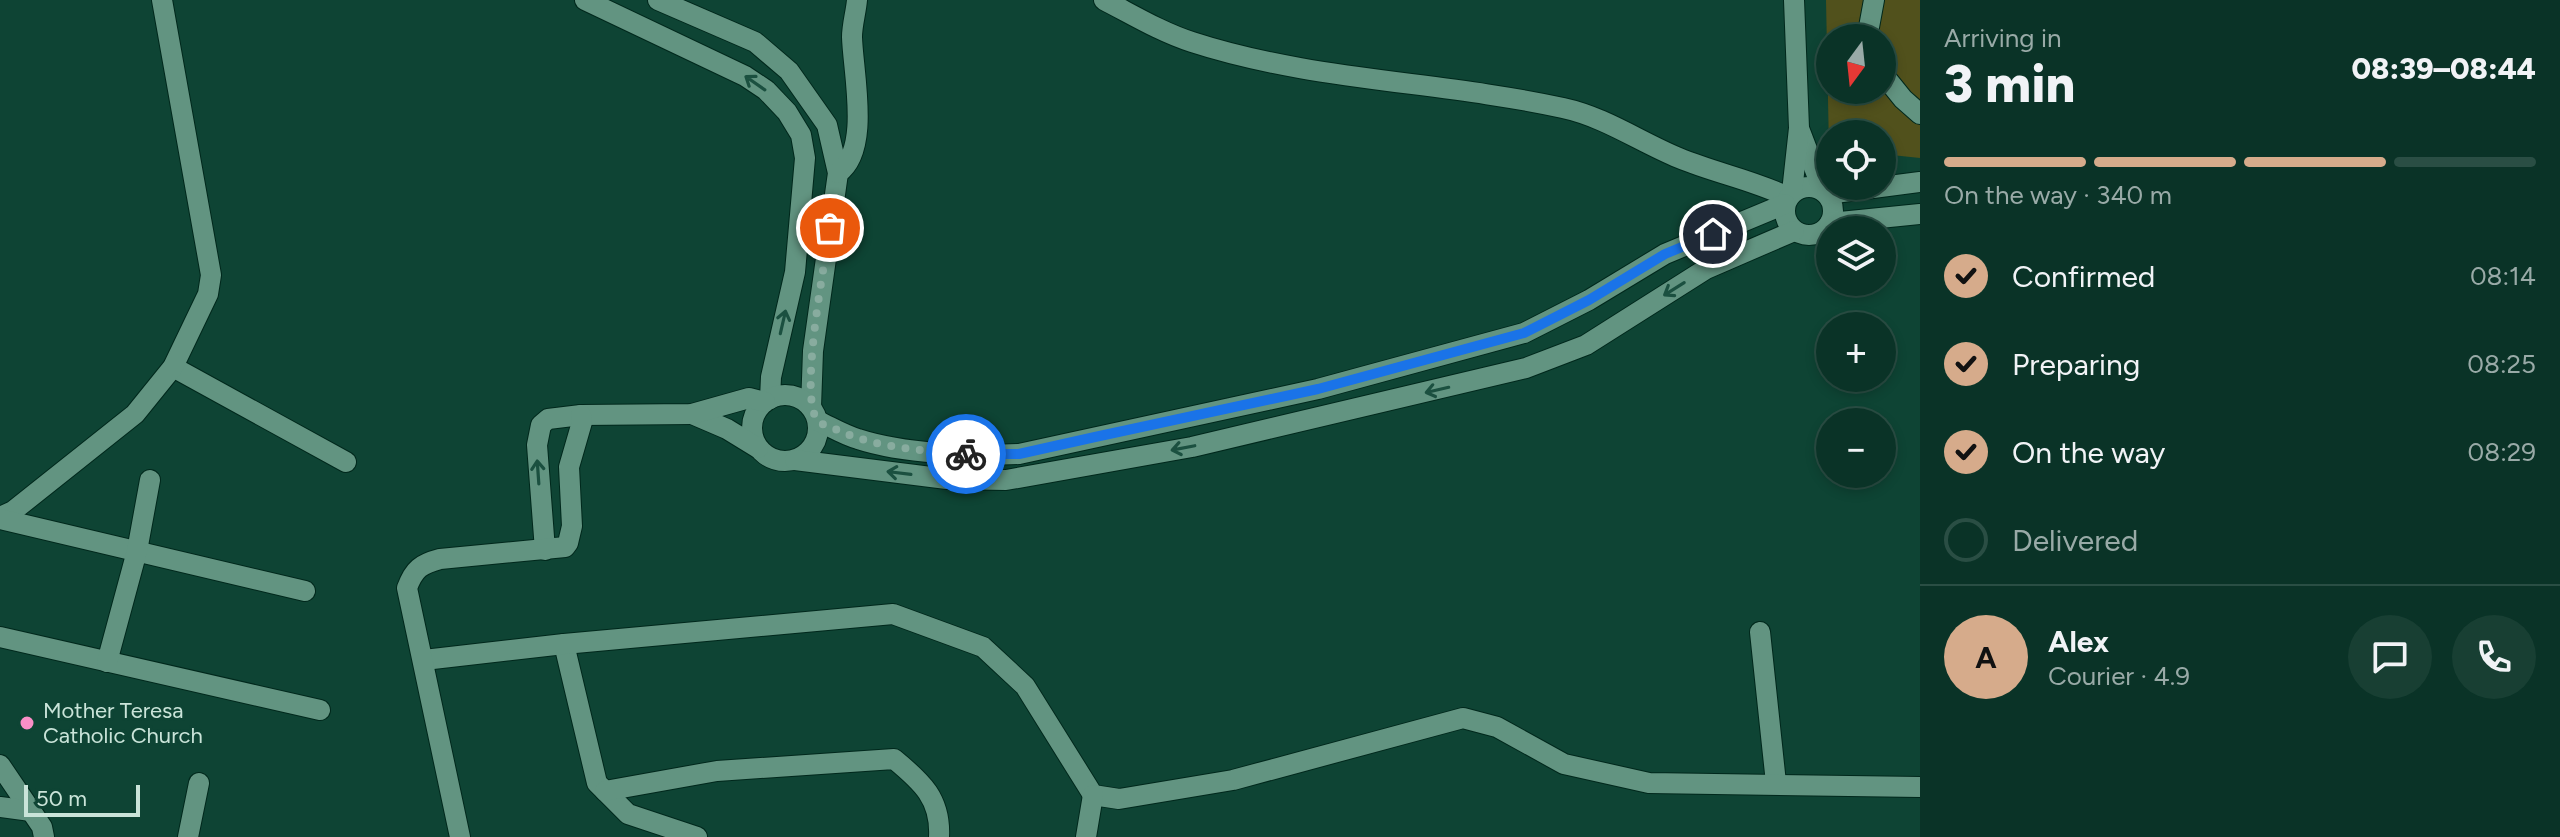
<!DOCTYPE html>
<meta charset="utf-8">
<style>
body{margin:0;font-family:Figtree,sans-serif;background:#183f33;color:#f1f3f6;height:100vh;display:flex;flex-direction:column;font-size:30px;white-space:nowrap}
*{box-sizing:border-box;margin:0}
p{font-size:26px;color:#99aaa7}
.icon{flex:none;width:44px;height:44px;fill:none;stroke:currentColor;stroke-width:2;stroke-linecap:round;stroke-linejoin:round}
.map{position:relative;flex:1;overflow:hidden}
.drawer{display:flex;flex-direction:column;background:#0a3327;width:640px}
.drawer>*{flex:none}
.needle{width:52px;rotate:195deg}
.fabs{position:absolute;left:1816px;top:24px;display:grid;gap:16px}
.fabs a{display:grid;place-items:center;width:80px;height:80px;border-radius:50%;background:#0a3327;box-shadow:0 4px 12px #0003,0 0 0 2px #2a4e44;font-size:40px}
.scale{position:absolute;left:24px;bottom:20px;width:116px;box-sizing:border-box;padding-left:8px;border:4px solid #cae4d9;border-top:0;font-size:22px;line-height:28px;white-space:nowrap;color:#cae4d9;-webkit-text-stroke:6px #0e4434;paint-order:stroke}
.pin{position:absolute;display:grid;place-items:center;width:68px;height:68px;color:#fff;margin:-34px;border:4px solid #fff;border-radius:50%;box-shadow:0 2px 8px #0007}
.courier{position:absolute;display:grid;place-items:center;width:80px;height:80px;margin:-40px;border:6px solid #1a73e8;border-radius:50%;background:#fff;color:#222;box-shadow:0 2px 10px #0007}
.head em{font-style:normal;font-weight:800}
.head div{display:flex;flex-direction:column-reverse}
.head{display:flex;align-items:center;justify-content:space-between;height:136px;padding:0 24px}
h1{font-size:52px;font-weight:800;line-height:60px}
.bar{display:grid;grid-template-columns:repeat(4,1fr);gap:12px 8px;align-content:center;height:96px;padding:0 24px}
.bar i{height:10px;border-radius:6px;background:#2a4e44}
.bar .on{background:#d6ab8b}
.bar p{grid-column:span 4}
.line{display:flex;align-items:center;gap:20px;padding:0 24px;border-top:2px solid #2a4e44}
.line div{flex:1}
.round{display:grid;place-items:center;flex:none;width:84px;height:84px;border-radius:42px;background:#183f33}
ol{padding:0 24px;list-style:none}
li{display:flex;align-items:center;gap:24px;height:88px}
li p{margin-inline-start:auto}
li .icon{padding:8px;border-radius:50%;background:#d6ab8b;color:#111;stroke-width:4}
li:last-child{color:#99aaa7}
li i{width:44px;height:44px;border:4px solid #2a4e44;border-radius:50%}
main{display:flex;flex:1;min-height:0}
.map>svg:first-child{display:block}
</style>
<main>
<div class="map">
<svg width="1920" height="837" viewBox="0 0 1920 837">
<rect width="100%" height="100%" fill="#0e4434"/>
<path fill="#51511c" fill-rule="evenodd" d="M1826 0H1920V158L1882 154V134H1830L1829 149ZM1830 38H1882V90H1830Z"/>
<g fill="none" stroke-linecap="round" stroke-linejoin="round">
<defs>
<g id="minor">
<path d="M585 0 745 76 766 90 787 112 801 135 805 158 795 272 771 377 770 399"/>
<path d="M658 0 755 42 789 71 827 125 838 173 813 351 811 407"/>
<path d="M1104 0C1133 15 1161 32 1192 42 1312 81 1440 81 1563 108 1605 117 1640 142 1679 158 1715 173 1753 180 1788 197"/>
<path d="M1867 38 1874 0"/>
<path d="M1882 73 1903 99 1920 114"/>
<path d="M1800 131 1823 191"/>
<path d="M838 173C871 150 853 73 852 37 852 25 856 12 857 0"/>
<circle cx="1809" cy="211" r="24"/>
<path d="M1792 192 1799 128 1794 0"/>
<path d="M1827 194 1920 182"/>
<path d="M1830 223 1920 214"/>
<path d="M173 367 346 462"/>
<circle cx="785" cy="428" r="33"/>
<path d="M692 414 727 429 758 448"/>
<path d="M818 421C831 427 844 435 858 439 904 454 971 456 1019 454L1318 389 1524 333 1589 300 1665 254 1785 204"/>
<path d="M795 460 947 479 1006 480 1192 447 1526 368 1586 345 1706 269 1794 231"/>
<path d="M0 517 13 511 135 414 173 367 208 294 211 275 162 0"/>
<path d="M0 519 305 591"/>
<path d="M545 550 537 445 541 425 548 419 581 415 692 414 749 398 765 402"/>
<path d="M1760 632 1776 783"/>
<path d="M0 637 320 710"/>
<path d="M564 644 597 783 628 814 697 837"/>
<path d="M424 660 564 644 893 614 983 647 1025 686 1093 795 1119 799 1233 780 1463 718 1497 727 1564 764 1649 783 1920 787"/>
<path d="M107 662 137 551 150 480"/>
<path d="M0 765 42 827 44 837"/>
<path d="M605 791 717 771 894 759C922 782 941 799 939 837"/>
<path d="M0 807 31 811"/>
<path d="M188 837 199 783"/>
<path d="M460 837 407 588C414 569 421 564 440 559L565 547 568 543 572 526 569 467 582 422 581 415"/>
<path d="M1086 837 1093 795"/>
</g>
</defs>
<use href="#minor" stroke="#00281c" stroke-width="22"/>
<use href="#minor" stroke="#629481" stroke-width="20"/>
</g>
<defs><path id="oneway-shaft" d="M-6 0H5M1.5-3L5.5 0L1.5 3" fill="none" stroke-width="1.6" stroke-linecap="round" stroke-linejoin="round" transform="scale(2)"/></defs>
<g stroke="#1b5040">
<use href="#oneway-shaft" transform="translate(755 83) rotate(-145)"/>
<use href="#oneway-shaft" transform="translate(1674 289) rotate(148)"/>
<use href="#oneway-shaft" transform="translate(783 322) rotate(-77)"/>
<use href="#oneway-shaft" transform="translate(1437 390) rotate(167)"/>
<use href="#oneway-shaft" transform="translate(1183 448) rotate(169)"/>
<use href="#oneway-shaft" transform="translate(538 472) rotate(-94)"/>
<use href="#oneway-shaft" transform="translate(899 473) rotate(-173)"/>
</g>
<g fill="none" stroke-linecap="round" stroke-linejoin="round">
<path stroke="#88ac9f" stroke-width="8" stroke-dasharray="0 14.4" d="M830 228C825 262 798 399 818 421 820 424 825 425 829 426 871 448 919 450 966 454"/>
<path stroke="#1a73e8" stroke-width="10" d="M966 454H1019L1095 437 1318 389 1524 333 1589 300 1665 254 1713 234"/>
</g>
<circle fill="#fa8fc7" stroke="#0e4434" stroke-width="3" cx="27" cy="723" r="8"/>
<g text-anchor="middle" stroke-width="6" stroke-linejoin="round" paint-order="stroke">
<g font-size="22" fill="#cae4d9" stroke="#0e4434" text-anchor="start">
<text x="43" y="718">Mother Teresa<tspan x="43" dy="25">Catholic Church</tspan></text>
</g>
</g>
</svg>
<div class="fabs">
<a><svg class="needle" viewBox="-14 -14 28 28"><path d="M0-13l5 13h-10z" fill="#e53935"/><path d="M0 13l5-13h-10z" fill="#99aaa7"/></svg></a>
<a><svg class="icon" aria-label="locate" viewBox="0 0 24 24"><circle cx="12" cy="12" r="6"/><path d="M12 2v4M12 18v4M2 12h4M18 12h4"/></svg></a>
<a><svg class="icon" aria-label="layers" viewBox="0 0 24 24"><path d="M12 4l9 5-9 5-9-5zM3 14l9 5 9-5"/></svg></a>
<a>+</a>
<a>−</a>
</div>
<div class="scale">50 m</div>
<div class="pin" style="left:830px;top:228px;background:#ea580c"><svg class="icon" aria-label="bag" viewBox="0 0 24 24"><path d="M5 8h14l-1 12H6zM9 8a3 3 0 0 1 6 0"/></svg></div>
<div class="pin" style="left:1713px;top:234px;background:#1f2937"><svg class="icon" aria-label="home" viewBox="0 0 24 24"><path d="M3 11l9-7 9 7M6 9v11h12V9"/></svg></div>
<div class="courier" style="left:966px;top:454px"><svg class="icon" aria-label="bike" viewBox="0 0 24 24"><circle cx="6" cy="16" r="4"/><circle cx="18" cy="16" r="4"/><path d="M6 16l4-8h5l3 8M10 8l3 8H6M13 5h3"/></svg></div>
</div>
<section class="drawer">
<div class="head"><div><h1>3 min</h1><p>Arriving in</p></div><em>08:39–08:44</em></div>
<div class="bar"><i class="on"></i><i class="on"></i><i class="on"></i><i></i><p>On the way · 340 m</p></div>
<ol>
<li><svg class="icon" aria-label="check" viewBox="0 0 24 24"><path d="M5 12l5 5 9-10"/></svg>Confirmed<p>08:14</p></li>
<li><svg class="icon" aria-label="check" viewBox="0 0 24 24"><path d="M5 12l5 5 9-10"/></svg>Preparing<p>08:25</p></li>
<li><svg class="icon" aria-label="check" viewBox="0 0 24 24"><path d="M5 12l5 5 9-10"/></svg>On the way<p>08:29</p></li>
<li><i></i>Delivered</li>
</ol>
<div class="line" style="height:144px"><b class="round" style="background:#d6ab8b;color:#111">A</b><div><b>Alex</b><p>Courier · 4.9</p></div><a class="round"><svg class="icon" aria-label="chat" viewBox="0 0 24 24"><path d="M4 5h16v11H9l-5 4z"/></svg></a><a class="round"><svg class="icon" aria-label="phone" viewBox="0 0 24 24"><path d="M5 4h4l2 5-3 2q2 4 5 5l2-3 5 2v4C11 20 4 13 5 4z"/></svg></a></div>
</section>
</main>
